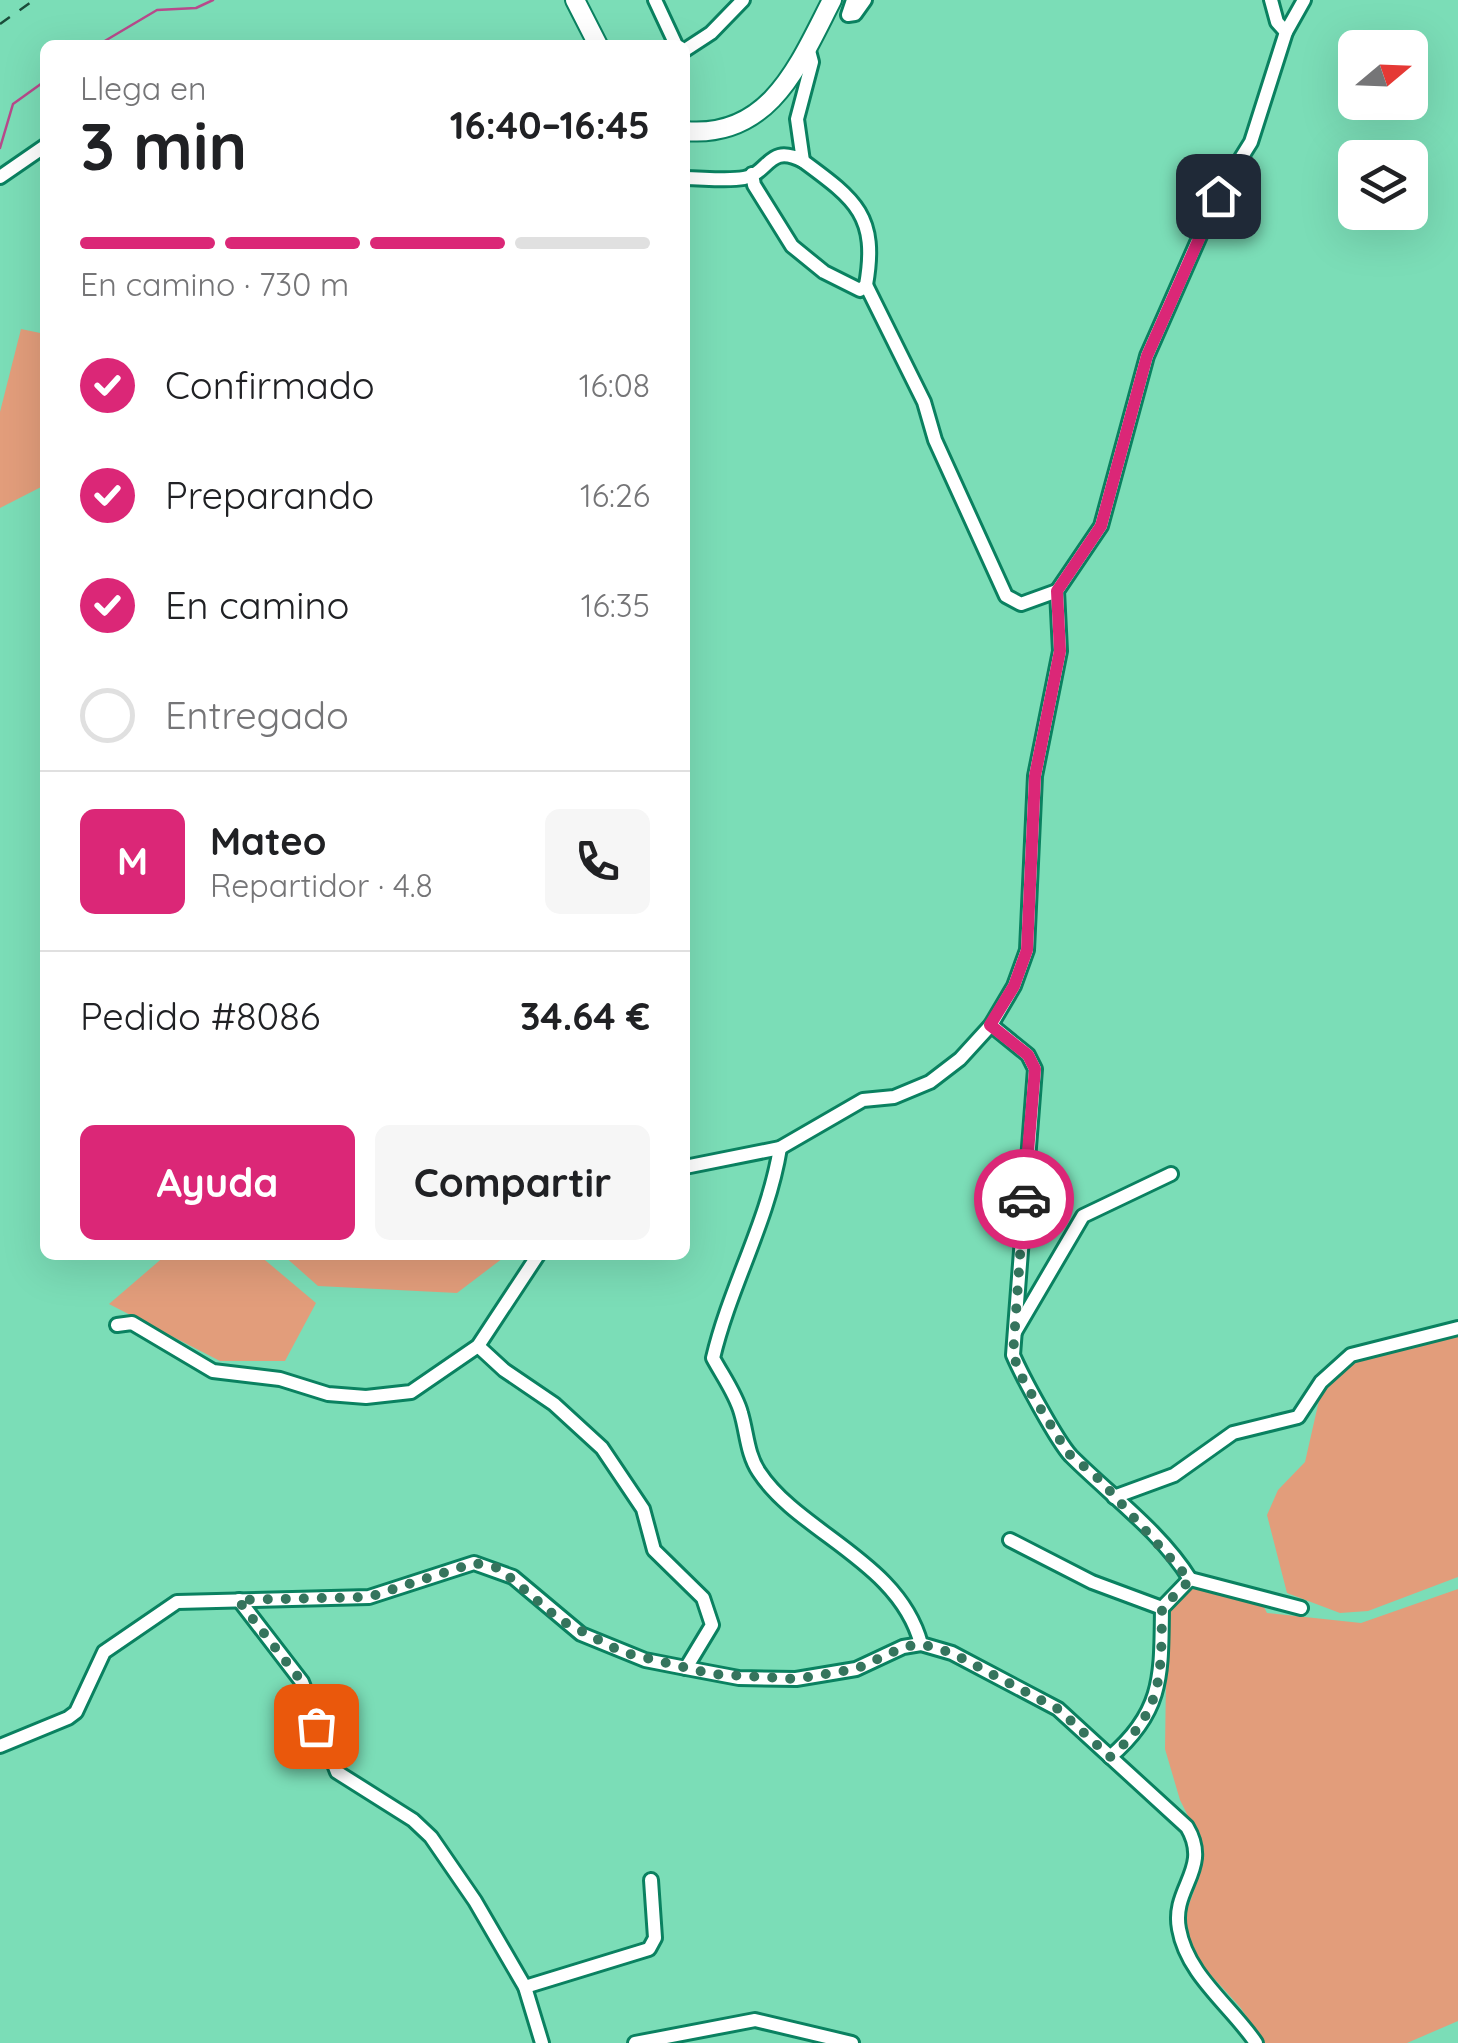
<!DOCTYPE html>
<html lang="es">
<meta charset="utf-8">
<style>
body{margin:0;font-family:Quicksand,sans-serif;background:#f6f6f6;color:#202124;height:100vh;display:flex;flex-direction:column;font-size:38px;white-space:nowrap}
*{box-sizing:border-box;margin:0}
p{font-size:32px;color:#757577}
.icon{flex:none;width:55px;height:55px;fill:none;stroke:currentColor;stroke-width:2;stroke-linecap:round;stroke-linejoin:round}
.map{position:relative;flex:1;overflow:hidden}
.sheet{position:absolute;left:40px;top:40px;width:650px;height:1220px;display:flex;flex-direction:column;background:#fff;border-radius:15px;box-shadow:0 10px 40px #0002}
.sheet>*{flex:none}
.needle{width:65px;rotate:71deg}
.controls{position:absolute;left:1338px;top:30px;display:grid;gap:20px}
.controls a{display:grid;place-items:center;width:90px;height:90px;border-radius:15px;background:#fff;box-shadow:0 10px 40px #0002;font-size:50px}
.pin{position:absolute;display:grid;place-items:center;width:85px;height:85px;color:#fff;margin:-42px;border-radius:20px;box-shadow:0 5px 15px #0006}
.courier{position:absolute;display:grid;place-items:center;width:100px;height:100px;margin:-50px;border:8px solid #db2777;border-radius:50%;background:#fff;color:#222;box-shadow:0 2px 12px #0007}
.headline em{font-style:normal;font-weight:700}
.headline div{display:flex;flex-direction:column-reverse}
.headline{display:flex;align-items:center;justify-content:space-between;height:170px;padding:0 40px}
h1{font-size:65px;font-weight:700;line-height:75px}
.bar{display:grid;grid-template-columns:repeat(4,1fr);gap:15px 10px;align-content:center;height:120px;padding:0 40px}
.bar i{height:12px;border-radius:8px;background:#e0e0e0}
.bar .active{background:#db2777}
.bar p{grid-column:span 4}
.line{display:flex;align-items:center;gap:25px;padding:0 40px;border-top:2px solid #e0e0e0}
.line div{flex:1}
.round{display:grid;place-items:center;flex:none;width:105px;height:105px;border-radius:15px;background:#f6f6f6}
ol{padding:0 40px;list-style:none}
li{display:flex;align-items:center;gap:30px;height:110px}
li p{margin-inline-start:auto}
li .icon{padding:10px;border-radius:50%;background:#db2777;color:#fff;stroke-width:4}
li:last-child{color:#757577}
li i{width:55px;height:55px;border:5px solid #e0e0e0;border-radius:50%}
.cta{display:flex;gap:20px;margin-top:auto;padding:20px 40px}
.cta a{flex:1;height:115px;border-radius:15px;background:#db2777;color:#fff;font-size:40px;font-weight:700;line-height:115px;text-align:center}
.cta a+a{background:#f6f6f6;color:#202124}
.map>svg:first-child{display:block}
</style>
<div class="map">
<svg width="1458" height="2043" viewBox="0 0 1458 2043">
<rect width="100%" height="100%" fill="#7bddb7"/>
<g fill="#e29d7b">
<path d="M21 329 45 334V485L0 508V412Z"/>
<path d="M166 1255H259L316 1303 285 1361H220L109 1304Z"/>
<path d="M283 1255H507L457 1293 318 1286Z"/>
<path d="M1458 1334V1577L1368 1611 1340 1613 1287 1593 1267 1515 1278 1490 1305 1462 1320 1396 1341 1372 1363 1357Z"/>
<path d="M1191 1585 1262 1603 1267 1613 1361 1623 1458 1589V2021L1407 2043H1264L1240 2007 1199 1962 1187 1934 1186 1913 1202 1868 1201 1842 1180 1800 1165 1749 1167 1608Z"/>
</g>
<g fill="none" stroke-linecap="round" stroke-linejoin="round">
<g stroke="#b84a8b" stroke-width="2.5">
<path d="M98 45 157 10 196 8 213 0"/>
<path d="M0 148 13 104 45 81"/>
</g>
<defs>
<g id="minor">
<path d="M655 0 676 45"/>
<path d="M853 0 848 15 855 14 865 0"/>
<path d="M1271 0 1277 22 1286 32"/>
<path d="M685 50 711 33 743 0"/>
<path d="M752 174 754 185 792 246 824 272 860 290 866 285C878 216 856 200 803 161"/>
<path d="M0 177 45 146"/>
<path d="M685 178C703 178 727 181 744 178 770 173 768 143 803 161L797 119 812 62 808 47"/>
<path d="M866 285 924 402 935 440 1006 596 1021 604 1057 591"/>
<path d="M991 1025 1028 1055 1035 1069 1013 1355C1022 1376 1057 1441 1071 1456 1110 1495 1161 1532 1190 1579"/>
<path d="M780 1148C768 1222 730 1286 713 1358 722 1375 736 1394 741 1413 747 1433 747 1454 759 1472 799 1533 899 1561 921 1644"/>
<path d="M685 1167 780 1148 863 1100 894 1097 930 1082 960 1059 991 1025 1014 986 1027 950 1035 776 1060 651 1057 591 1101 526 1147 356 1218 195 1251 142 1286 32 1304 0"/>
<path d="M117 1325 132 1323 213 1371 280 1379 328 1394 366 1397 411 1392 478 1346 538 1255"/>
<path d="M1015 1332 1083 1216 1171 1174"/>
<path d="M478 1346 504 1370 554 1404 602 1448 643 1509 654 1550 703 1598 712 1625 686 1668"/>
<path d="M1114 1497 1174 1475 1233 1433 1298 1417 1321 1382 1351 1355 1458 1328"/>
<path d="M1010 1540 1092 1582 1162 1608"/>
<path d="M1190 1579 1301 1608"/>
<path d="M239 1600 302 1682 337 1772 413 1820 431 1837 475 1901 525 1987 542 2043"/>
<path d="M0 1746 68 1718 76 1712 104 1652 177 1602 369 1597 474 1563 513 1577 581 1634 645 1660 686 1668 739 1678 796 1679 856 1669 903 1647 921 1644 952 1653 1058 1709 1187 1827C1212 1869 1171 1888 1179 1929 1187 1975 1231 2006 1256 2043"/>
<path d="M1110 1757C1164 1711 1161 1674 1162 1608L1190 1579"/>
<path d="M525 1987 649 1949 655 1938 651 1880"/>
<path d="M635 2043 755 2020 852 2043"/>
</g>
<g id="major">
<path d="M575 0 598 45"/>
<path d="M685 131C770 139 799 64 832 0"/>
</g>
</defs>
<use href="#minor" stroke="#0a8160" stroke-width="18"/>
<use href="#major" stroke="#0a8160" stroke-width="22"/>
<use href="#minor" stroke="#fff" stroke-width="12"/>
<use href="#major" stroke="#fff" stroke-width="18"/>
<path stroke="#1b4c3a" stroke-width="2.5" stroke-dasharray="12 12" stroke-linecap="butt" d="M0 24 34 0"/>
</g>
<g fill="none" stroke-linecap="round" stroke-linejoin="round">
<path stroke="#35745d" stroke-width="10" stroke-dasharray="0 18" d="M316 1726 302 1682 238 1600 369 1597 474 1563 499 1568 560 1620 622 1652 712 1674 796 1679 856 1669 904 1647 921 1644 952 1653 1058 1709 1110 1757C1164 1711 1161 1674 1162 1608L1190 1580 1100 1480 1068 1453 1024 1382 1013 1355 1024 1199"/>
<path stroke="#db2777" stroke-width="12" d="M1024 1199 1035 1069 1028 1055 990 1025 1014 986 1027 950 1035 776 1060 651 1057 591 1101 526 1147 356 1218 196"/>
</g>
</svg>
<div class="controls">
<a><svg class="needle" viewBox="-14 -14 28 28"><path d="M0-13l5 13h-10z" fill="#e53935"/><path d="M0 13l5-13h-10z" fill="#757577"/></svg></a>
<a><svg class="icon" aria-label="layers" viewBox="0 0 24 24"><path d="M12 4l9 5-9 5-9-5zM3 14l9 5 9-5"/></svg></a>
</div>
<div class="pin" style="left:316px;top:1726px;background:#ea580c"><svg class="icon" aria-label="bag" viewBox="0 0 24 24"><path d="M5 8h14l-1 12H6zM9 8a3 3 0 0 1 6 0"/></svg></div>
<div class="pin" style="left:1218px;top:196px;background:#1f2937"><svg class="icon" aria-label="home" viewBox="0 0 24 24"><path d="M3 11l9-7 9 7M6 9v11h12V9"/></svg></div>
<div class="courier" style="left:1024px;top:1199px"><svg class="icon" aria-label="car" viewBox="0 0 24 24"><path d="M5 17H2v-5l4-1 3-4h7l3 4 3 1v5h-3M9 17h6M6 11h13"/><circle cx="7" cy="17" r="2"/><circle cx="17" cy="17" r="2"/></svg></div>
<section class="sheet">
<div class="headline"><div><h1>3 min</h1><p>Llega en</p></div><em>16:40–16:45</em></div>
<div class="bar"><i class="active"></i><i class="active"></i><i class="active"></i><i></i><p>En camino · 730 m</p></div>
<ol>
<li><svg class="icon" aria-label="check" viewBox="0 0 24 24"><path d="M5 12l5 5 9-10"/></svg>Confirmado<p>16:08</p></li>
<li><svg class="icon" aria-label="check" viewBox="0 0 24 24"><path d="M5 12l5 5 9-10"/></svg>Preparando<p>16:26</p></li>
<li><svg class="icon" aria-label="check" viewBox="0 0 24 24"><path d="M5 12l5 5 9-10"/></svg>En camino<p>16:35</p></li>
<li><i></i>Entregado</li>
</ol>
<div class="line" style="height:180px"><b class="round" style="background:#db2777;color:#fff">M</b><div><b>Mateo</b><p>Repartidor · 4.8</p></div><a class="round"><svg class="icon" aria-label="phone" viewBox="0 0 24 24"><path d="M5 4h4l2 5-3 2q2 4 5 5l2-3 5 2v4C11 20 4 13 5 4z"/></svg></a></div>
<div class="line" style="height:130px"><div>Pedido #8086</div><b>34.64 €</b></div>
<div class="cta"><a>Ayuda</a><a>Compartir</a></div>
</section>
</div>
